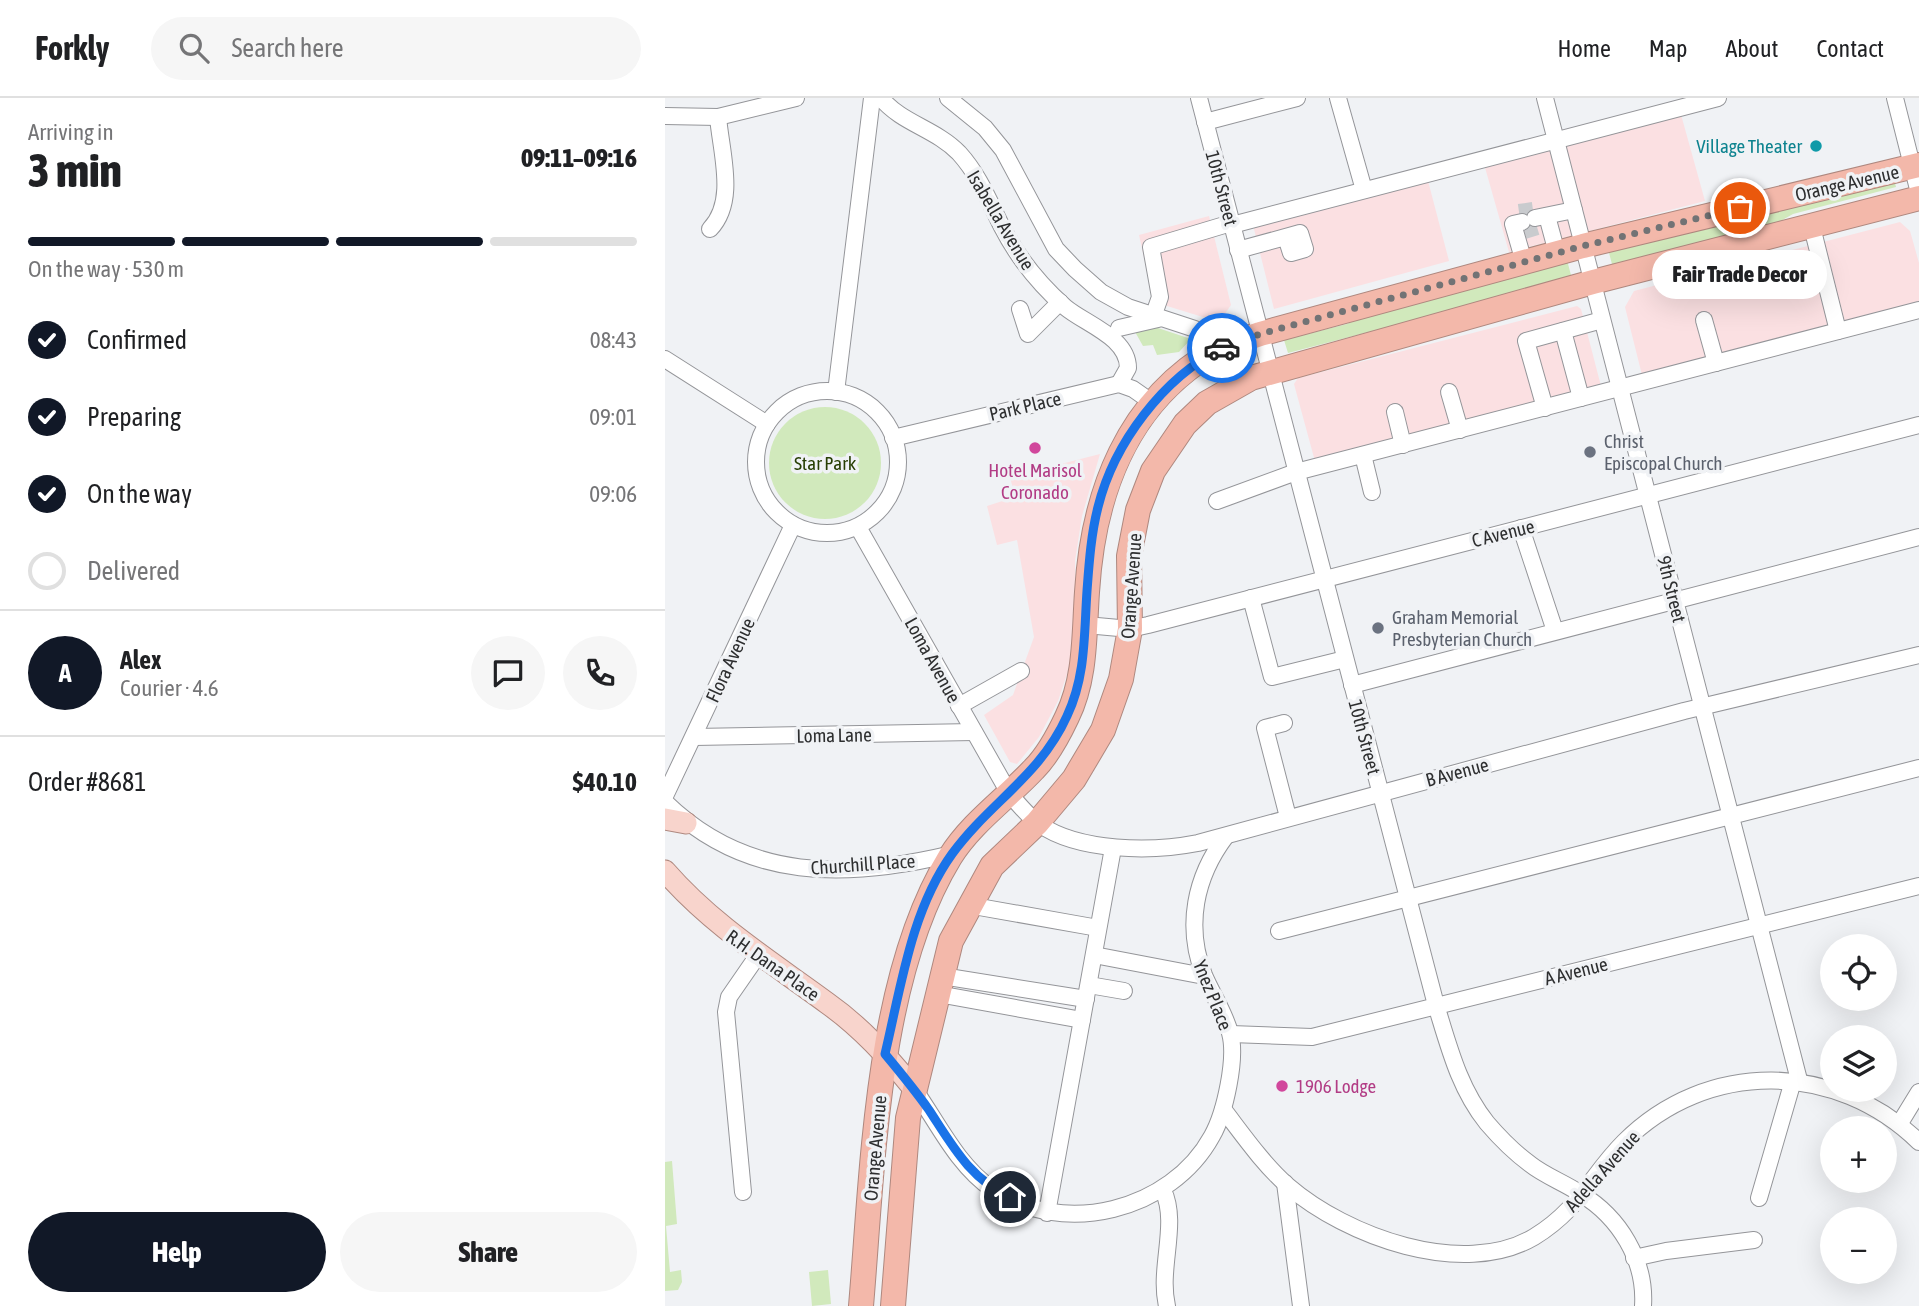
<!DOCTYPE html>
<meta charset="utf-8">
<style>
body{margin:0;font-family:"Asap Condensed",sans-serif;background:#f6f6f6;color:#202124;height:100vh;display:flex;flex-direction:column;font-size:26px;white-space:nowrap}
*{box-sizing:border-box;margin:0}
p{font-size:23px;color:#757577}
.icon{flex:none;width:38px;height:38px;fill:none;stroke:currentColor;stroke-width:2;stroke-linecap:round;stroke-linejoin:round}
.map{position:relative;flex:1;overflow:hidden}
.panel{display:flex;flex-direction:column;background:#fff;width:665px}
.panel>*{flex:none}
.tools{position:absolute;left:1155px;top:836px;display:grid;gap:14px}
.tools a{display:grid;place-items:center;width:77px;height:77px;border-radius:50%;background:#fff;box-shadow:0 7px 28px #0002;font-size:35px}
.pin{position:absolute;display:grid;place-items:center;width:60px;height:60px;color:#fff;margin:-30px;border:4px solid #fff;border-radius:50%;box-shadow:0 2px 7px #0007}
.courier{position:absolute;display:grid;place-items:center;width:70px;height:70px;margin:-35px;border:5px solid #1a73e8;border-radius:50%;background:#fff;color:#222;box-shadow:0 2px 9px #0007}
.bubble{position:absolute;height:49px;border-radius:24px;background:#fff;box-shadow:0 7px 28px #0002;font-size:23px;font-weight:800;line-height:49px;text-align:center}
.summary em{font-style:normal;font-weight:800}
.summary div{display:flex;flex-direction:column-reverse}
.summary{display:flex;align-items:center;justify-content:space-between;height:119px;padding:0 28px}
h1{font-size:46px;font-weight:800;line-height:52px}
.bar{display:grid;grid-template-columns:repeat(4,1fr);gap:10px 7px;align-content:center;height:84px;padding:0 28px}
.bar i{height:9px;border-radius:5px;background:#e0e0e0}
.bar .active{background:#111827}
.bar p{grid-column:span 4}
.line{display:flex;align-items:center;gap:18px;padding:0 28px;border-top:2px solid #e0e0e0}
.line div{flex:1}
.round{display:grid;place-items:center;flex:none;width:74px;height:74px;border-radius:37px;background:#f6f6f6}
ol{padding:0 28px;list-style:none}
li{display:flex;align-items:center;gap:21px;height:77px}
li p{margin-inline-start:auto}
li .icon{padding:7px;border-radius:50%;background:#111827;color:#fff;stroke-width:4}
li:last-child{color:#757577}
li i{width:38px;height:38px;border:4px solid #e0e0e0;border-radius:50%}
.action{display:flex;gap:14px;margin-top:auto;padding:14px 28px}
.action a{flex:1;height:80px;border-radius:42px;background:#111827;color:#fff;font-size:28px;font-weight:800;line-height:80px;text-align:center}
.action a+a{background:#f6f6f6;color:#202124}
header{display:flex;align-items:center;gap:42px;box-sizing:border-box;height:98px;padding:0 35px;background:#fff;border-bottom:2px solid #e0e0e0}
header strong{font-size:33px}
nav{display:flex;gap:38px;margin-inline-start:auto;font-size:24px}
.search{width:490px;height:63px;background:#f6f6f6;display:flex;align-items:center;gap:18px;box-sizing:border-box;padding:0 24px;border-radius:38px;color:#757577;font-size:26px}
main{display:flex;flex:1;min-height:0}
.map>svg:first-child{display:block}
</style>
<header>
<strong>Forkly</strong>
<div class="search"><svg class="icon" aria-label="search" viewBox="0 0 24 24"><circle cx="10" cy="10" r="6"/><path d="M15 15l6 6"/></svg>Search here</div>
<nav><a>Home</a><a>Map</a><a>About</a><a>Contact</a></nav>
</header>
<main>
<section class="panel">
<div class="summary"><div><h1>3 min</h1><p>Arriving in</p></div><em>09:11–09:16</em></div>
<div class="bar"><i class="active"></i><i class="active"></i><i class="active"></i><i></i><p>On the way · 530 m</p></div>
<ol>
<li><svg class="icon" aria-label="check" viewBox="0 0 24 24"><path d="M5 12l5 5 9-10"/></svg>Confirmed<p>08:43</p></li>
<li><svg class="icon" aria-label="check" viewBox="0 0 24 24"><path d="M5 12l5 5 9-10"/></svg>Preparing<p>09:01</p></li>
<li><svg class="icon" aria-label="check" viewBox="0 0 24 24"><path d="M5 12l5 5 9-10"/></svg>On the way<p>09:06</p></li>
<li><i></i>Delivered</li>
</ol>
<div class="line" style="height:126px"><b class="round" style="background:#111827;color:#fff">A</b><div><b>Alex</b><p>Courier · 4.6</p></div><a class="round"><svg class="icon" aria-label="chat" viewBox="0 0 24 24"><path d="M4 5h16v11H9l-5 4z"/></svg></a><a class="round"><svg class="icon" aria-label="phone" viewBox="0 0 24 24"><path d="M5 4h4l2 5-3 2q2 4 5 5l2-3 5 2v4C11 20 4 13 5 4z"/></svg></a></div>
<div class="line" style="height:91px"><div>Order #8681</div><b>$40.10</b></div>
<div class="action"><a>Help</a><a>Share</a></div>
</section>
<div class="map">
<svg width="1254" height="1208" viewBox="0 0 1254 1208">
<rect width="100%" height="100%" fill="#f0f2f5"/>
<g fill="#fbe0e2">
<path d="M1015 13 1040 103 844 154 819 66Z"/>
<path d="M762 79 784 163 609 211 588 127Z"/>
<path d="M544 118 566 207 554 224 489 204 474 137Z"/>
<path d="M1235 124 1245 133 1254 165V207L978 281 960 209 969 193Z"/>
<path d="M912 208 916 211 937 292 651 367 629 286 633 280Z"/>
<path d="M435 356 417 418 410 463 411 521 408 558 393 603 374 639 352 666 345 664 319 617 348 597 369 539 352 442 332 447 322 408 350 399 345 379Z"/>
</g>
<g fill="#d1e9bc">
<path d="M1228 77 1231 89 1128 116 1107 128 948 170 943 151Z"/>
<path d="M902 162 907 181 623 255 619 242 682 226 710 212Z"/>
<path d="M476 229 493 230 526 241 514 254 492 257 488 247 478 248 469 232Z"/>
<circle cx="160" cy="365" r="56"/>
<path d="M7 1063 12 1126 1 1128 5 1174 16 1172 17 1184 13 1192 0 1193V1064Z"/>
<path d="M163 1172 166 1206 147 1208 144 1174Z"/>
</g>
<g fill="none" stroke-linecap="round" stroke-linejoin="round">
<g stroke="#c9cbce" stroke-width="16" stroke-dasharray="16 8" stroke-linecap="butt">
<path d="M854 114 868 112"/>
<path d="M859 133 872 129"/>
</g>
<defs>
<g id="minor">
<path d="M216 0C236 25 271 31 294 55 314 77 324 103 337 129 353 160 374 186 400 209 420 226 463 239 463 270L454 286"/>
<path d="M283 0 320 30 338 52 391 151 410 171 436 194 463 209 530 231 554 251"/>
<path d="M534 0 771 907C784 949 794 990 822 1025 834 1039 850 1055 865 1066 880 1078 900 1085 916 1096 954 1119 981 1162 978 1208"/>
<path d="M673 0 699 92"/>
<path d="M880 0 1134 982"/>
<path d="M1230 0 1254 95"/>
<path d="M0 18 53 19 131 0"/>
<path d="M540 24 632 0"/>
<path d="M882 118 892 155"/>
<path d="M870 120 909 112"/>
<path d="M857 124 848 126 859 164"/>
<path d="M567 127 1053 0"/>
<path d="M1147 129 1173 233"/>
<path d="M45 131C72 103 56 55 53 19"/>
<path d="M573 152 635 135 640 151 626 155 621 139"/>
<path d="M355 211 363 236 395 204"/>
<path d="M489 216 495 199 486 149 566 125"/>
<path d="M1039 222 1051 265"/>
<path d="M454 230 493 221"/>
<path d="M898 233 916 300"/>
<path d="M0 261 102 326"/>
<circle cx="162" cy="364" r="71"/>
<path d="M171 294 207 0"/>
<path d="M784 294 795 332"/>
<path d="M880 310 861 243 937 222"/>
<path d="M730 314 738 347"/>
<path d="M228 340 454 286 468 291 488 305"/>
<path d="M698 357 707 394"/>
<path d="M552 403 631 374 1254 212"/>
<path d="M193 429 344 695C353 706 363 718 374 726 414 754 487 754 533 745L1019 613 1254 557"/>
<path d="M856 430 890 533"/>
<path d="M586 500 607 579 680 561"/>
<path d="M421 527 465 531 483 527 1254 327"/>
<path d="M687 587 1254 439"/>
<path d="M294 608 356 573"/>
<path d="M619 625 600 630 623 719"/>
<path d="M29 639 309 634"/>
<path d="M0 698 128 427"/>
<path d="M0 704C82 784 182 781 287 756"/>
<path d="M303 807 433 830"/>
<path d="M614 833 1254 670"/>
<path d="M429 857 539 878"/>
<path d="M277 878 421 901"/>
<path d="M424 887 459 893"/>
<path d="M273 896 417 922"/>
<path d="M566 936 647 939 1254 788"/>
<path d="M249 991C273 1025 292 1067 327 1091 398 1140 506 1113 547 1038 560 1015 572 960 565 935 560 915 547 896 539 877 520 828 530 779 561 738"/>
<path d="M558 1011C578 1037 598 1066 623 1088 681 1138 797 1181 869 1139 915 1111 925 1078 959 1044 1042 961 1171 963 1254 1044"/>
<path d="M1235 1025 1254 994"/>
<path d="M620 1085 636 1208"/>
<path d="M498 1092C514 1126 493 1170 502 1208"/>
<path d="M78 1094 61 914 64 899 93 857"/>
<path d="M1094 1100 1128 983"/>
<path d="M382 1115 448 750"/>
<path d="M969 1160 1001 1153 1089 1142"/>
</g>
<g id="major">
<path d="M0 721 21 725"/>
<path d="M0 773C47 827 105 863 162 905 196 929 223 959 249 991"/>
</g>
<g id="highway">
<path d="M196 1208C208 1069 211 880 285 759 306 725 342 700 369 671 382 658 394 636 402 619 421 580 419 537 422 494 428 396 462 302 553 251 566 244 582 241 595 236L918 148 1254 67"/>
<path d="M228 1208 243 1020 286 843 327 768 372 725 409 681 438 632 456 581 465 531 464 458 473 412 488 373 520 326 542 305 586 280 928 184 1254 100"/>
</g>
</defs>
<use href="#minor" stroke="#949599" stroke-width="18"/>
<use href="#major" stroke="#ae887f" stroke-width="23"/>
<use href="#highway" stroke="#ae887f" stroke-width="26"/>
<use href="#minor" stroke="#fff" stroke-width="16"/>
<use href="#major" stroke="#f8d4cc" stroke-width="21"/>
<use href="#highway" stroke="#f3b8aa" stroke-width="24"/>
</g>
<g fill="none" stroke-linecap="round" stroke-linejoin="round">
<path stroke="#727375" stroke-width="7" stroke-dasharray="0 12.6" d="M557 250 595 236 918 148 1075 110"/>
<path stroke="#1a73e8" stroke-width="9" d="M345 1099C305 1081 287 1047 264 1012 250 992 235 974 220 956 236 889 246 813 287 756 324 705 375 678 402 618 421 578 419 536 422 493 424 466 426 436 433 409 449 345 498 280 557 250"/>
</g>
<circle fill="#0f9aa8" stroke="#f0f2f5" stroke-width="2.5" cx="1151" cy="48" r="7"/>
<g fill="#d1479c" stroke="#f0f2f5" stroke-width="2.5">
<circle cx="370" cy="350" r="7"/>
<circle cx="617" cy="988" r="7"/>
</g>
<g fill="#6b7280" stroke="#f0f2f5" stroke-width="2.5">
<circle cx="925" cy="354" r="7"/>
<circle cx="713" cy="530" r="7"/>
</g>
<g text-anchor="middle" stroke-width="7" stroke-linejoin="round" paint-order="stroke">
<g font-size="19" fill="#0d838f" stroke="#f0f2f5" text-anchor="end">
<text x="1137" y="55">Village Theater</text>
</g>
<g font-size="19" fill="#2e2f30" stroke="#f0f2f5">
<text transform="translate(1182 85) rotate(-13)" y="7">Orange Avenue</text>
<text transform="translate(557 90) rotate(75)" y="7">10th Street</text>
<text transform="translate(336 122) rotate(59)" y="7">Isabella Avenue</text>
<text transform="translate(360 308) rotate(-13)" y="7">Park Place</text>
<text transform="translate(838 435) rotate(-14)" y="7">C Avenue</text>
<text transform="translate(466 488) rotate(-86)" y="7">Orange Avenue</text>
<text transform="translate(1007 491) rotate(76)" y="7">9th Street</text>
<text transform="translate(65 562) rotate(-65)" y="7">Flora Avenue</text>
<text transform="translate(268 562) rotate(61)" y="7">Loma Avenue</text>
<text transform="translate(169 637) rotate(-1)" y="7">Loma Lane</text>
<text transform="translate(700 639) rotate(75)" y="7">10th Street</text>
<text transform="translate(792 674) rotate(-15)" y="7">B Avenue</text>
<text transform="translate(198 766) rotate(-4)" y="7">Churchill Place</text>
<text transform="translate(108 867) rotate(35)" y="7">R.H. Dana Place</text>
<text transform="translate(911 873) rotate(-14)" y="7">A Avenue</text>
<text transform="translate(548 897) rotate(68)" y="7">Ynez Place</text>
<text transform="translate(210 1050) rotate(-85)" y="7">Orange Avenue</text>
<text transform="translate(937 1073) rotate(-48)" y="7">Adella Avenue</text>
</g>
<g font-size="19" fill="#5b616d" stroke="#f0f2f5" text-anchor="start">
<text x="939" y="350">Christ<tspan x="939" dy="22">Episcopal Church</tspan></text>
<text x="727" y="526">Graham Memorial<tspan x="727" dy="22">Presbyterian Church</tspan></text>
</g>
<g font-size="19" fill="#273e03" stroke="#f0f2f5">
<text x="160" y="372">Star Park</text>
</g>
<g font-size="19" fill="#b23c85" stroke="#f0f2f5">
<text x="370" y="379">Hotel Marisol<tspan x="370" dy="22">Coronado</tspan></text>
<text x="631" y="995" text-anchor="start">1906 Lodge</text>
</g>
</g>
</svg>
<div class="tools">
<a><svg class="icon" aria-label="locate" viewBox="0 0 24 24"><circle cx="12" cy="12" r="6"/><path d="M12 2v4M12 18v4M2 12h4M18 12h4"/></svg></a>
<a><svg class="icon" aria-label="layers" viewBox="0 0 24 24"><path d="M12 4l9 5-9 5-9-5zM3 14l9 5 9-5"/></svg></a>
<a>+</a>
<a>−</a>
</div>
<div class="pin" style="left:1075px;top:110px;background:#ea580c"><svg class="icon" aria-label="bag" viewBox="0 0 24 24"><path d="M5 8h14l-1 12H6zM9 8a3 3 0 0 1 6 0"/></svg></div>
<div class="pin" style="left:345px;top:1099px;background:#1f2937"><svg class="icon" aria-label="home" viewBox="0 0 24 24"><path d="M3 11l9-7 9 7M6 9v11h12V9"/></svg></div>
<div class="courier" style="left:557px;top:250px"><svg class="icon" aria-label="car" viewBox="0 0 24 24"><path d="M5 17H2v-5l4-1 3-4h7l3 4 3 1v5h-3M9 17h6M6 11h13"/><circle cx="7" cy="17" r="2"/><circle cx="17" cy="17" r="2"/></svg></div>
<div class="bubble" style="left:987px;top:152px;width:175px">Fair Trade Decor</div>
</div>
</main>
